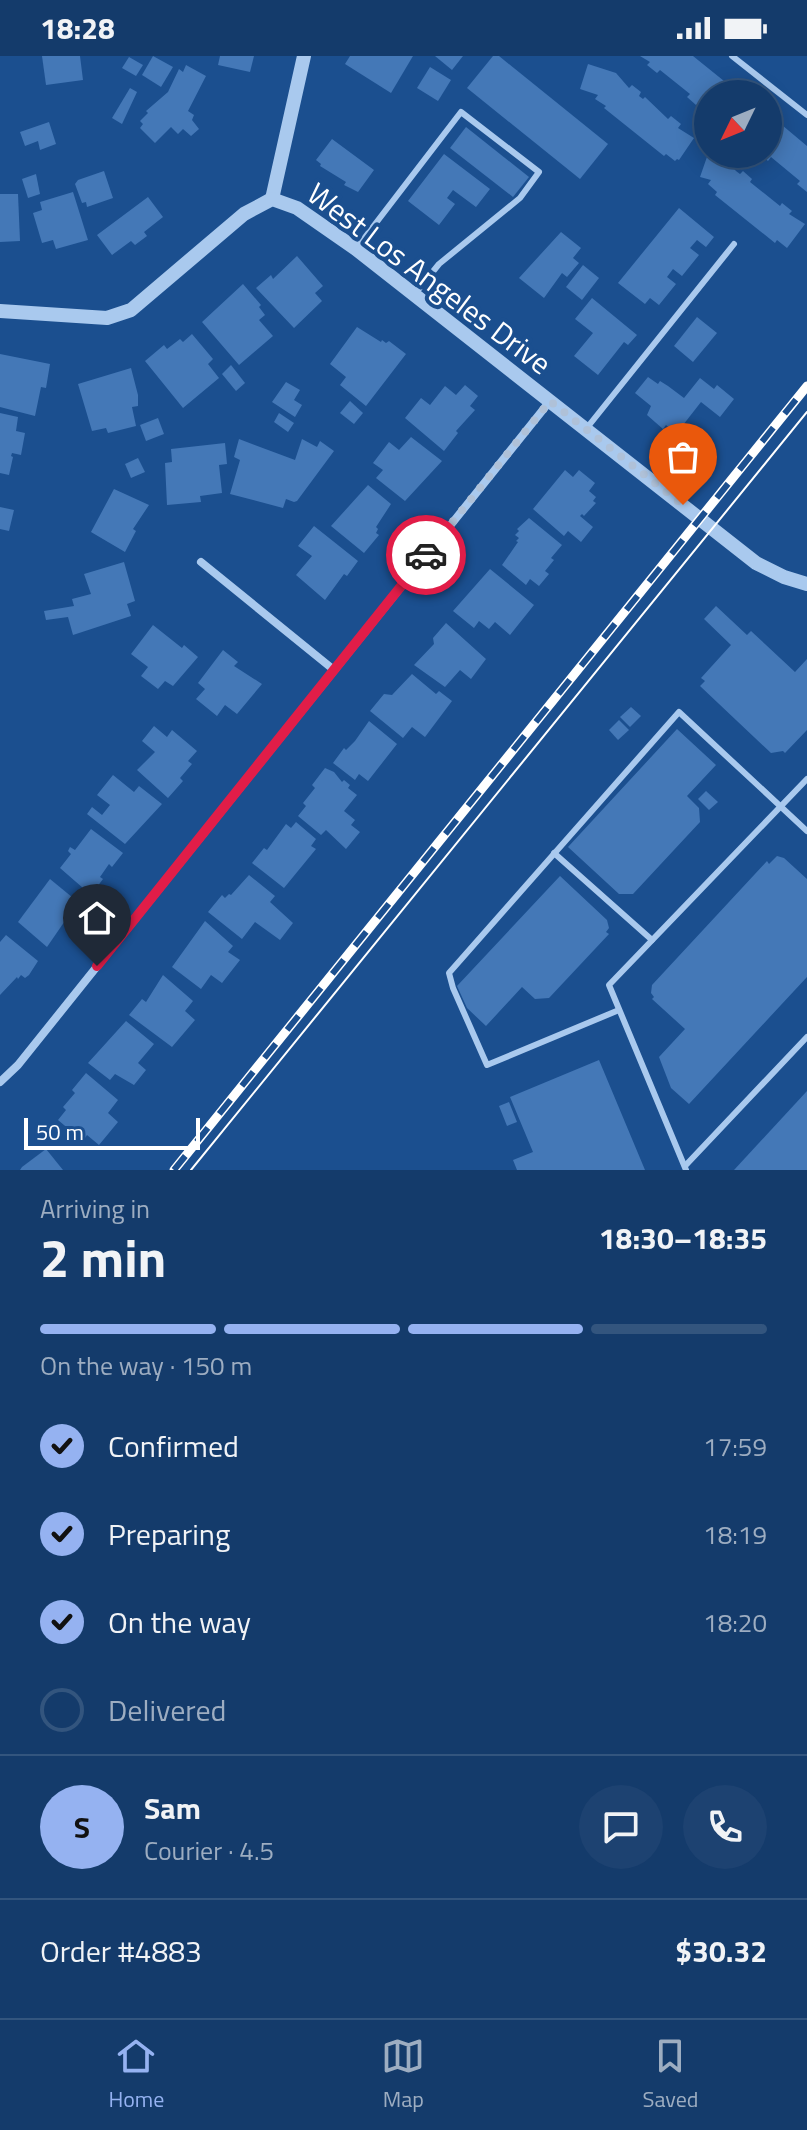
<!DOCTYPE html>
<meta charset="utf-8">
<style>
body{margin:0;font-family:"Titillium Web",sans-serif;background:#1d4271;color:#f1f3f6;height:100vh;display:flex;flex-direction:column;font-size:30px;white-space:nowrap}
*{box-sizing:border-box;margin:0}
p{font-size:26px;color:#9dadc1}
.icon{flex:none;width:44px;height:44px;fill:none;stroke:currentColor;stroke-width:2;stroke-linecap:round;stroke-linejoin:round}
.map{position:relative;height:1114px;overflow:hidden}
.panel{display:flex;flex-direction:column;background:#143b6b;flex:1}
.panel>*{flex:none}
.needle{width:52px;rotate:227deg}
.controls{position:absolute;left:694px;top:24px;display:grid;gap:16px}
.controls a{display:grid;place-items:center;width:88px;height:88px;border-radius:50%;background:#143b6b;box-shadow:0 4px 20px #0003,0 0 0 2px #33557e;font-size:40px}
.scale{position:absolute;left:24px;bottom:20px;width:176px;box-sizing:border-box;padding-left:8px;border:4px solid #fff;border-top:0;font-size:22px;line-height:28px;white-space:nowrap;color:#fff;-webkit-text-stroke:6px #1b4f8f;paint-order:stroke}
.pin{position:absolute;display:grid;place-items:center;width:68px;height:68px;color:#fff;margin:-82px -34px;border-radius:50% 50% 50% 0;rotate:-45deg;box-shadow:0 0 8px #0007}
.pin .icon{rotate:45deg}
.courier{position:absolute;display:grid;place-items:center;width:80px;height:80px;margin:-40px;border:6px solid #e11d48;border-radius:50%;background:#fff;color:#222;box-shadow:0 2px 10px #0007}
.head em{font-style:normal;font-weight:700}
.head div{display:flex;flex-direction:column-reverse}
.head{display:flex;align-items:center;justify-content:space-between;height:136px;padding:0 40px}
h1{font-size:52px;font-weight:700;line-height:60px}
.bar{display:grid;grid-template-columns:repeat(4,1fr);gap:12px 8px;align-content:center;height:96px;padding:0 40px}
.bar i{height:10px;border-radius:6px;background:#33557e}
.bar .selected{background:#95b2f1}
.bar p{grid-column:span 4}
.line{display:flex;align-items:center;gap:20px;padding:0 40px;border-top:2px solid #33557e}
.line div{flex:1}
.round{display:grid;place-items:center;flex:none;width:84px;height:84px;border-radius:42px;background:#1d4271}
ol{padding:0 40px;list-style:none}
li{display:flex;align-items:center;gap:24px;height:88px}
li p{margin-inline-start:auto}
li .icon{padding:8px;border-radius:50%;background:#95b2f1;color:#111;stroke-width:4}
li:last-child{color:#9dadc1}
li i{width:44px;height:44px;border:4px solid #33557e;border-radius:50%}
.status{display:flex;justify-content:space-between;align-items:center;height:56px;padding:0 40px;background:#143b6b;direction:ltr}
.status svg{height:22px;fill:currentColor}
.tabs{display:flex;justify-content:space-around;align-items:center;height:112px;border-top:2px solid #33557e;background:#143b6b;font-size:22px;color:#9dadc1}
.tabs a{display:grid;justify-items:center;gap:4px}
.tabs .selected{color:#95b2f1}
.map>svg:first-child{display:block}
</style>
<div class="status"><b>18:28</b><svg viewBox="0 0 49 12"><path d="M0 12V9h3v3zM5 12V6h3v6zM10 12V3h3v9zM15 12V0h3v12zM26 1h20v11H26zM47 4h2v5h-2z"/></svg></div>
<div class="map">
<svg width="807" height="1114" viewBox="0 0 807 1114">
<rect width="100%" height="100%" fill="#1b4f8f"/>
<g fill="#4478b7">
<path d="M42 0H80L83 24 46 29Z"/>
<path d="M153 0 173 11 161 31 142 19Z"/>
<path d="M220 0H254L250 16 218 9Z"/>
<path d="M350 0H413L391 37 345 8Z"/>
<path d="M435 0H463L452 14Z"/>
<path d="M493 0H499L608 88 580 123 467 32Z"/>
<path d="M640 0H693L724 25 722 28 735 38H708V55L699 46 696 49 687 41 690 38 660 14 657 17 647 9 650 6Z"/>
<path d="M129 1 143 9 136 20 122 12Z"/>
<path d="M588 8 616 17 629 32 632 29 641 36 639 40 643 43 645 41 668 63 671 60 681 68 678 72 694 82 679 104 677 103 675 105 666 98 664 100 604 52 606 50 595 43 598 39 580 33Z"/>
<path d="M186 9 206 20 188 55 194 59 192 64 199 73 191 80 183 73 178 78 171 71 155 87 140 72 143 68 140 65 148 57 146 55 168 36 179 13 183 16Z"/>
<path d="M430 11 451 24 438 45 417 32Z"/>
<path d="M130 32 137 36 122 68 112 62Z"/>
<path d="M768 62 773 67 776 64 807 90V136L797 128 800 125 771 101 768 105 760 98H768Z"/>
<path d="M49 66 56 88 40 94 38 85 25 90 20 76Z"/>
<path d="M466 71 529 121 513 141 450 92Z"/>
<path d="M332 83 374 114 358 136 344 129 346 126 320 110 321 108 316 104Z"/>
<path d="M444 98 490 133 476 151 453 134 447 142 455 148 439 169 408 145Z"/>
<path d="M708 98 728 103 727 105 736 115 740 118 743 115 752 123 750 126 780 150 782 147 792 155 789 158 805 168 787 192 777 184 775 187 715 139 717 136 708 128 711 124 700 121Z"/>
<path d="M104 115 113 142 87 151 86 146 82 147 75 128 78 124Z"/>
<path d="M36 118 40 138 28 142 22 123Z"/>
<path d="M73 136 88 184 56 193 53 184 42 187 33 157 42 154 40 146Z"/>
<path d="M0 138H18L20 185 0 186Z"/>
<path d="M148 141 163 161 144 176 147 180 135 189 131 185 112 199 97 179Z"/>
<path d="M679 152 714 181 706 191 697 184 690 192 699 199 682 220 673 213 667 221 676 228 659 249 650 242 645 248 618 227Z"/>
<path d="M561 176 581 192 573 202 579 207 567 221 562 217 544 242 519 222Z"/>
<path d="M297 200 323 230 315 237 322 245 294 272 256 232 271 219 273 223Z"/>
<path d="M583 209 599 222 582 244 566 231Z"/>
<path d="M243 228 261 249 259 251 265 259 259 264 273 280 239 309 202 266Z"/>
<path d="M592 242 637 279 628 289 624 286 598 319 574 300 593 277 575 263Z"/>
<path d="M697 261 717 277 693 306 674 290Z"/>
<path d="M357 271 381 286 382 284 386 287 389 285 406 298 366 350 340 329 346 321 330 308Z"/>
<path d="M192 278 213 303 208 308 219 322 183 352 145 305 164 289 167 293 180 283 183 286Z"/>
<path d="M0 298 50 308 46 332 41 331 35 360 0 351Z"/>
<path d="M231 309 245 327 236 335 222 318Z"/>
<path d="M131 312 138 339V350L132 351 136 370 108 377 106 372 92 375 78 328Z"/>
<path d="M648 321 658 328 660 325 668 330 684 342 700 322 714 333 717 329 734 343 720 361 701 346 676 378 666 369 663 373 647 359 651 350 635 337Z"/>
<path d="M286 326 300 334 294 344 302 349 295 361 272 346Z"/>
<path d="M465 329 478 340 470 350 475 354 456 375 458 377 444 395 405 362 421 342 430 349 445 330 456 339Z"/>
<path d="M350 345 363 357 354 368 340 357Z"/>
<path d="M0 357 18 361 16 375 25 377 21 399 12 397 11 400 13 401 9 419 0 417Z"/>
<path d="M279 357 294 367 288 376 274 366Z"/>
<path d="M158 362 164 378 146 385 140 369Z"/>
<path d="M411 381 442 405 405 445 376 422 383 414 373 407 389 386 399 394Z"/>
<path d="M239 383 295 404 302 383 317 391 320 385 334 395 297 445 294 446 286 443 283 452 230 438 240 404 234 401Z"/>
<path d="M225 387 227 408 219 409 222 437 200 440 201 446 167 449 165 407 172 406 171 393Z"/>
<path d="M138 402 145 416 131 422 125 408Z"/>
<path d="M565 414 573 421 579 414 595 427 589 435 596 441 593 445 596 447 584 460 582 458 580 460 593 471 581 486 568 475 564 480 533 453Z"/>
<path d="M368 429 391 448 376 471 378 473 376 477 379 479 364 497 331 470Z"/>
<path d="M114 433 149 449 133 473 136 475 125 496 91 476Z"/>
<path d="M0 451 14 454 9 475 0 473Z"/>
<path d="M529 462 562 489 551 502 554 504 545 515 549 518 539 530 530 523 526 529 502 509 518 486 516 485 519 482 515 479 519 475 517 473Z"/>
<path d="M314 470 358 505 347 520 344 518 325 544 296 519 312 500 298 490Z"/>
<path d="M124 506 135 545 127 548 131 560 73 579 68 561 46 564 44 555 74 550 72 543 91 538 84 518Z"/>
<path d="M490 513 534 549 510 579 495 566 489 573 479 565 474 572 453 555Z"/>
<path d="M716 550 747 579 751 575 795 616 807 603V674L785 697 783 695 771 697 700 630 705 625 701 622 731 589 704 563Z"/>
<path d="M446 567 486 603 471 623 460 614 445 631 414 609 434 588 433 582Z"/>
<path d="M153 569 182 592 184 589 198 601 173 630 165 625 158 633 141 620 148 611 131 598Z"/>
<path d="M223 594 238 606 234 610 262 628 237 658 225 649 217 660 196 643 205 633 198 627Z"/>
<path d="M412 618 436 638 439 635 452 645 425 681 412 671 403 682 370 655 384 638 392 639Z"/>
<path d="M631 651 641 660 630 671 620 661Z"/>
<path d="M619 664 629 674 618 684 609 674Z"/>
<path d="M369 665 397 688 368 725 359 718 355 724 333 707 344 692 346 694 355 685Z"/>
<path d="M154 670 167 681 172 674 197 695 188 705 192 708 180 722 183 725 168 742 137 714 155 696 142 685Z"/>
<path d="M677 673 716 709 687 740 699 752 700 766 633 838H619L568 791Z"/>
<path d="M325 712 334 716 342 726 344 724 350 729 348 732 357 739 344 755 355 764 351 769 360 776 346 793 326 774 321 779 298 760 306 750 303 747 315 732 312 729Z"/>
<path d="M113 719 134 736 139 730 162 748 125 788 87 758 92 751 102 759 110 749 97 739Z"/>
<path d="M706 735 718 746 709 754 698 743Z"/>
<path d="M296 766 316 783 311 790 316 793 284 832 252 807 264 792 267 794 286 768 291 772Z"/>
<path d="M91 773 123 797 112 811 109 808 100 821 103 823 91 839 60 812 71 798 68 795 70 791 75 794Z"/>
<path d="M777 800 784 802 807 823V921L689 1048 671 1032 659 1001 685 973 652 943 654 941 651 937 652 929 767 805 769 808Z"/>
<path d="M249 819 275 840 270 846 293 867 280 884 255 866 242 883 208 856 222 839 225 842 229 838 231 839Z"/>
<path d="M560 820 607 864 609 872 606 876 609 878 549 942 535 943 522 931 486 970 467 952 457 930Z"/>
<path d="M50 823 78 846 47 891 18 866Z"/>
<path d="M205 865 233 890 228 896 240 904 222 927 211 919 201 933 172 911Z"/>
<path d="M6 879 38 905 29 919 25 922 21 919 18 923 17 921 0 939V886Z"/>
<path d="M163 919 193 945 185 955 195 964 172 991 129 959 142 943 146 946Z"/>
<path d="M126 965 154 988 138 1007 146 1014 134 1029 115 1018 110 1024 88 1007Z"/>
<path d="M599 1004 645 1114H517L513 1104 533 1096 510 1041Z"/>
<path d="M86 1017 118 1044 108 1057 118 1066 99 1089 87 1079 83 1085 58 1064 66 1054 63 1051 75 1037 72 1034Z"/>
<path d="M807 1035V1114H734Z"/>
<path d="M509 1046 517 1066 507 1070 499 1050Z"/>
<path d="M46 1093 63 1114H20L22 1111Z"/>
</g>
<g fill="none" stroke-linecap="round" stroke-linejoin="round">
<g stroke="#a9c9ee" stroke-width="6">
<path d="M732 0 807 59"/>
<path d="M356 193 461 56 539 116 520 142 439 208 414 239"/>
<path d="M586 373 734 188"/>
<path d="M554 797 652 884"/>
<path d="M619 954 487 1009 453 932 449 917 679 656 807 775"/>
<path d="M685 1110 807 981"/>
<path d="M686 1114 609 929 807 723"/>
</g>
<g stroke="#a9c9ee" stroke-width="8">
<path d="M201 506 334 614"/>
<path d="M0 1026 18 1009 550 345"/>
</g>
<g stroke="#a9c9ee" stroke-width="14">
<path d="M272 143 304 0"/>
<path d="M0 255 107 262 131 254 244 158 272 143 297 152 356 193 756 507 784 521 807 528"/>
</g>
<path stroke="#fff" stroke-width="2" d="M191 1114 807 356"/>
<defs>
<path id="rail" d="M174 1114 807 330"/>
</defs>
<use href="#rail" stroke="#fff" stroke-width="9"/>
<use href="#rail" stroke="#1b4f8f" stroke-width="6" stroke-dasharray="18" stroke-linecap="butt"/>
</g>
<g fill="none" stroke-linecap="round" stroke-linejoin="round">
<path stroke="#afc1d8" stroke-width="8" stroke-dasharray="0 14.4" d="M426 499 550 345 683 449"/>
<path stroke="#e11d48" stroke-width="10" d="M97 910 426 499"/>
</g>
<g text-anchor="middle" stroke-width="8" stroke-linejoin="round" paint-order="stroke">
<g font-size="30" fill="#fff" stroke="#1b4f8f">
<text transform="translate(429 223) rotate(37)" y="10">West Los Angeles Drive</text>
</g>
</g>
</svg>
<div class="controls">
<a><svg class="needle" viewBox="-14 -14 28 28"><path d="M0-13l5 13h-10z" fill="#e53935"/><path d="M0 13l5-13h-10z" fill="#9dadc1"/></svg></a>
</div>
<div class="scale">50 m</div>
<div class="pin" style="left:683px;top:449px;background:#ea580c"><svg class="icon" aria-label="bag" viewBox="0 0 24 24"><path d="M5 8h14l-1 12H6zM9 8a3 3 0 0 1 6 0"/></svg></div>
<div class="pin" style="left:97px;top:910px;background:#1f2937"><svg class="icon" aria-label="home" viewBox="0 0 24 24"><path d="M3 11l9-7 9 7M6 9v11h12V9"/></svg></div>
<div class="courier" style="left:426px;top:499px"><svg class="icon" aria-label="car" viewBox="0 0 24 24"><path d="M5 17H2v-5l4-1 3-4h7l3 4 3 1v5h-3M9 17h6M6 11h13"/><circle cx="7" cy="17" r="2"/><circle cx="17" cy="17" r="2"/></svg></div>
</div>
<section class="panel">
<div class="head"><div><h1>2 min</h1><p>Arriving in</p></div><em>18:30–18:35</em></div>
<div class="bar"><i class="selected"></i><i class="selected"></i><i class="selected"></i><i></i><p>On the way · 150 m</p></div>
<ol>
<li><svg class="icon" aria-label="check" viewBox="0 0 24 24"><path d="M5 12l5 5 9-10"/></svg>Confirmed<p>17:59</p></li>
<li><svg class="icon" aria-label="check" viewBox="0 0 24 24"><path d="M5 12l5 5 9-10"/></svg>Preparing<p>18:19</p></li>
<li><svg class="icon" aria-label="check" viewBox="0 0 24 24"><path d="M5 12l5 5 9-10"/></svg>On the way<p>18:20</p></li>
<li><i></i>Delivered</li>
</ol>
<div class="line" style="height:144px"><b class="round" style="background:#95b2f1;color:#111">S</b><div><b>Sam</b><p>Courier · 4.5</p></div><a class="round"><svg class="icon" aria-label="chat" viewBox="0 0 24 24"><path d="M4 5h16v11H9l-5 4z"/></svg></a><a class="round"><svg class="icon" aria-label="phone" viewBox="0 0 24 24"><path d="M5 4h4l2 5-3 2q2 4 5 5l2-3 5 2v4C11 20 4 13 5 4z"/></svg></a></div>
<div class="line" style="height:104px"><div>Order #4883</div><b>$30.32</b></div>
</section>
<nav class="tabs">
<a class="selected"><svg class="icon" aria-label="home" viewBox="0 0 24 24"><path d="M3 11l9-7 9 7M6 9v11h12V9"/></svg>Home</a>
<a><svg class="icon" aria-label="map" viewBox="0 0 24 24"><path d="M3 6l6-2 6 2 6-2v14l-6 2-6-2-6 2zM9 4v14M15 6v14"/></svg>Map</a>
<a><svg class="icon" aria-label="saved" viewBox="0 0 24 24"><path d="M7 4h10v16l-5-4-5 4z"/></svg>Saved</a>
</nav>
